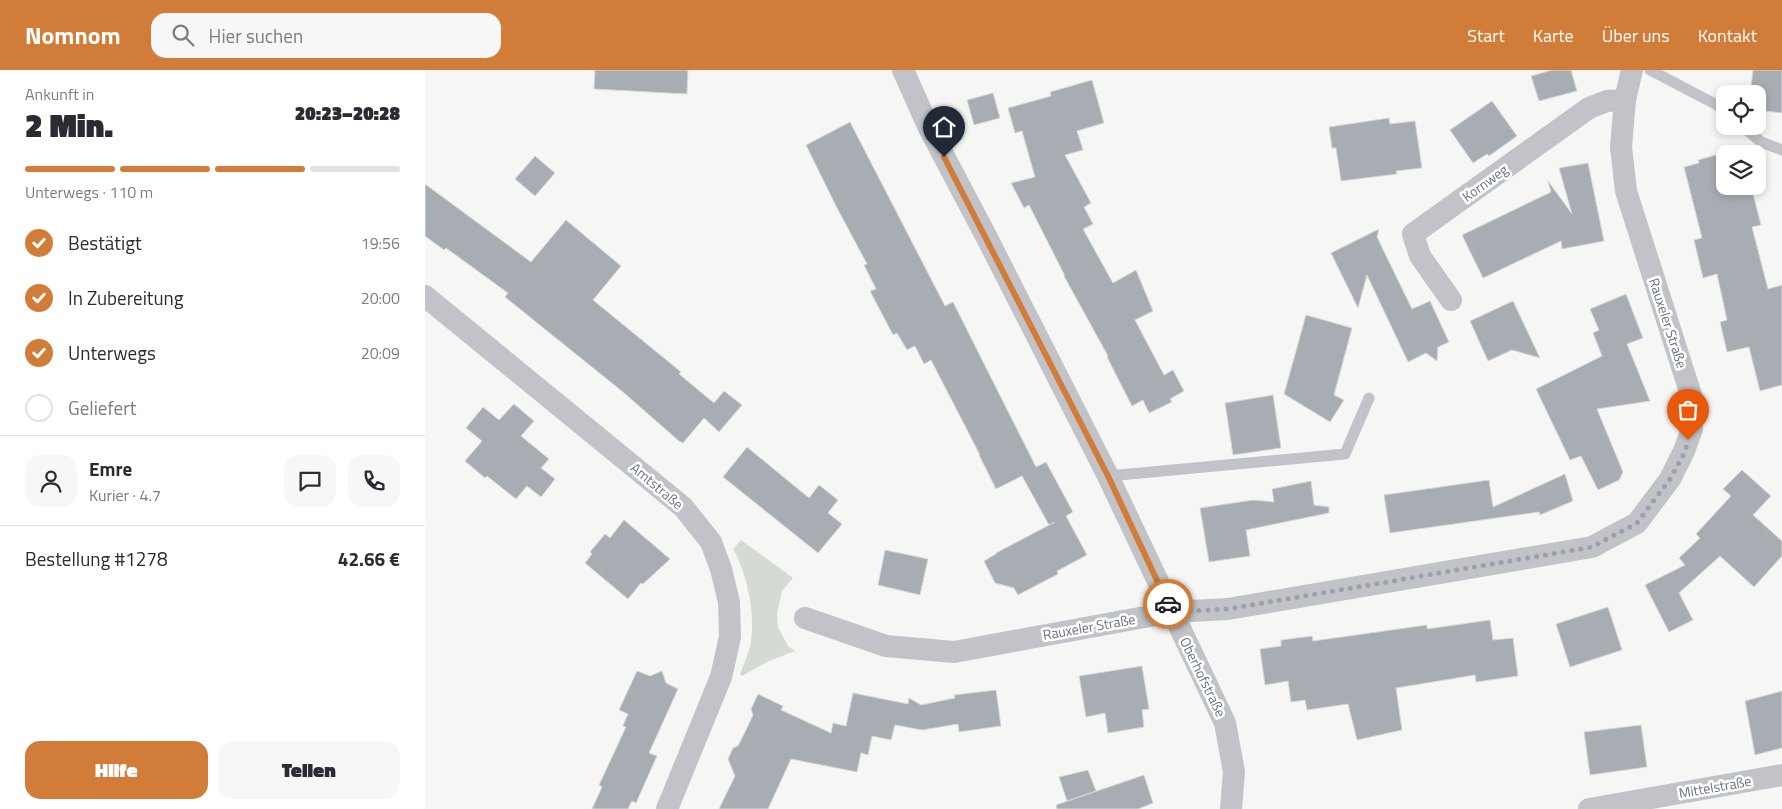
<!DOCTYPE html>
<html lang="de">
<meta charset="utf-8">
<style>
body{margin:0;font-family:"Titillium Web",sans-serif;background:#f7f7f7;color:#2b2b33;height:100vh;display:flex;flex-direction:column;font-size:19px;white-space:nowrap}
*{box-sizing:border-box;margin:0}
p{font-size:16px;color:#7c7c81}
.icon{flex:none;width:28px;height:28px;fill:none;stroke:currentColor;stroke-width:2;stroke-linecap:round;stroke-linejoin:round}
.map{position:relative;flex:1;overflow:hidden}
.panel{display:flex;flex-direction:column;background:#fff;width:425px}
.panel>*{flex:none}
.controls{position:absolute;left:1291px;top:15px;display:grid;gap:10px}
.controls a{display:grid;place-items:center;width:50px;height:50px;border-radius:10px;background:#fff;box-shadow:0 2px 8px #0003;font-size:25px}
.pin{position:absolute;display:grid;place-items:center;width:42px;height:42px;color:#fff;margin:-51px -21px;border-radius:50% 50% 50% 0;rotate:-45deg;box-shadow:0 0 5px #0007}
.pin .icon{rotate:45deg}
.courier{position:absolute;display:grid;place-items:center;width:50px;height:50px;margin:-25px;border:4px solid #d27c39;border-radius:50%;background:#fff;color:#222;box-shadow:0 1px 6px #0007}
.head em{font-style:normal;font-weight:800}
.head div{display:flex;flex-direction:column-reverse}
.head{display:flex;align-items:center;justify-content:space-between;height:85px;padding:0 25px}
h1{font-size:32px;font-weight:800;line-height:38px}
.bar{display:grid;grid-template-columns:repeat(4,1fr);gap:8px 5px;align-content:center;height:60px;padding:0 25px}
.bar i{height:6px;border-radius:4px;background:#e1e1e2}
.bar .selected{background:#d27c39}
.bar p{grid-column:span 4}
.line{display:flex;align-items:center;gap:12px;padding:0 25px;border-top:1px solid #e1e1e2}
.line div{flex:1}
.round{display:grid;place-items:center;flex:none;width:52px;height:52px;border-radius:15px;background:#f7f7f7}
ol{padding:0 25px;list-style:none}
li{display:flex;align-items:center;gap:15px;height:55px}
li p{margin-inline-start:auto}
li .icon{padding:5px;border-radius:50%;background:#d27c39;color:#fff;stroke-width:4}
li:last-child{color:#7c7c81}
li i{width:28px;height:28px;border:2px solid #e1e1e2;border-radius:50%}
.cta{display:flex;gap:10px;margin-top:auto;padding:10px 25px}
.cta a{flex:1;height:58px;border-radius:15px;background:#d27c39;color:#fff;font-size:20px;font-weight:800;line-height:58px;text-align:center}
.cta a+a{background:#f7f7f7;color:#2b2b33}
header{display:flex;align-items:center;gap:30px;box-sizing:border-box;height:70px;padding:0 25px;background:#d27c39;color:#fff}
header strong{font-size:24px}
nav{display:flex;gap:28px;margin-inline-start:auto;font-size:18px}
.search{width:350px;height:45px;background:#f7f7f7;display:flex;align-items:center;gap:12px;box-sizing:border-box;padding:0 18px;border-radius:15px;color:#7c7c81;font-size:19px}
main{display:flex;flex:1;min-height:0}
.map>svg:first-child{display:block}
</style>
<header>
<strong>Nomnom</strong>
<div class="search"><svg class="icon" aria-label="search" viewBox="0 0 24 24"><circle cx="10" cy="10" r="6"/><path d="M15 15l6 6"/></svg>Hier suchen</div>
<nav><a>Start</a><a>Karte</a><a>Über uns</a><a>Kontakt</a></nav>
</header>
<main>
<section class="panel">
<div class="head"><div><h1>2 Min.</h1><p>Ankunft in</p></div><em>20:23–20:28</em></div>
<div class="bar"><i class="selected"></i><i class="selected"></i><i class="selected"></i><i></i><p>Unterwegs · 110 m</p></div>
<ol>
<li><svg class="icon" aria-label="check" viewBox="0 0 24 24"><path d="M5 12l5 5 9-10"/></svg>Bestätigt<p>19:56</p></li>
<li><svg class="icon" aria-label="check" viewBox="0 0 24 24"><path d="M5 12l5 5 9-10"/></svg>In Zubereitung<p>20:00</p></li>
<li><svg class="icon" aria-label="check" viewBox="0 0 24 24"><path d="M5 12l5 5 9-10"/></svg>Unterwegs<p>20:09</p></li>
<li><i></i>Geliefert</li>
</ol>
<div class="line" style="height:90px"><a class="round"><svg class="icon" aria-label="person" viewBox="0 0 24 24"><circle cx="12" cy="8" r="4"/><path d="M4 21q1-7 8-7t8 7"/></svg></a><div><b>Emre</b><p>Kurier · 4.7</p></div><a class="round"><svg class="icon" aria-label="chat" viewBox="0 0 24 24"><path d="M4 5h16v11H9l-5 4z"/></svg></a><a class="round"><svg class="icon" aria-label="phone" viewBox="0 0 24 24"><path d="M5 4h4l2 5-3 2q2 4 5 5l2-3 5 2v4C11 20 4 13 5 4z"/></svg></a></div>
<div class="line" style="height:65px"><div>Bestellung #1278</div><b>42.66 €</b></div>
<div class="cta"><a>Hilfe</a><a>Teilen</a></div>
</section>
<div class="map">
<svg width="1357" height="739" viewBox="0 0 1357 739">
<rect width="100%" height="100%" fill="#f6f7f4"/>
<path fill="#d5dbd4" d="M316 470 368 508 357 521 352 544 353 557 363 576 370 581 344 591 317 606 315 604C319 593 325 582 326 570 330 543 322 503 308 479Z"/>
<g fill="#a8adb4" stroke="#d8d9d7">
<path d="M170 0H263L262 24 169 19Z"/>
<path d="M1127 0H1146L1152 21 1114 31 1106 6Z"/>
<path d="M1328 0H1357V43L1332 40V24H1325Z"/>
<path d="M667 10 679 53 652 61 658 80 640 85 666 133 659 137 668 154 658 159 688 213 711 200 728 241 710 250 739 305 748 300 759 321 745 329 747 332 724 343 718 330 707 336 682 287 683 286 639 206H640L604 135 599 138 586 113 610 107 597 61 590 63 583 38 626 26 625 22Z"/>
<path d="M568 23 575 48 549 55 542 30Z"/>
<path d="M1067 31 1092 66 1064 86 1062 84 1048 93 1025 60Z"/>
<path d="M964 48 965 54 990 51 997 98 971 101 972 104 916 111 911 78H907L904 57Z"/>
<path d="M425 52 520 236 528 232 611 397 621 392 648 442 641 446 662 485 632 501 633 504 593 525 589 518 570 513 559 491 571 484V483L630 452 624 455 597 406 571 419 554 385H555L506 290 499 294 490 276 482 280 472 263 468 265 445 221 451 219 439 195 442 194 411 136 381 75Z"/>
<path d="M1302 82 1303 84H1300V116H1326L1336 155 1327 157 1343 219 1357 215V315L1335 321 1324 277 1302 282 1295 252 1302 250 1292 204 1278 208 1269 170 1277 168 1259 97 1274 93 1273 90Z"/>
<path d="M110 86 130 103 110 126 90 109Z"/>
<path d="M1163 93 1179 171 1137 179 1136 171 1058 208 1037 165 1126 122 1123 111 1147 144 1134 98Z"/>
<path d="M0 114 106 192 141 150 196 196 168 230 256 302 254 304 289 333 299 321 317 335 294 362 279 348 258 373 254 371 198 322 80 227 83 223 21 178 19 180 0 166Z"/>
<path d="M954 159 952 167 987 239 1005 231 1024 272 1013 277 1012 291 1001 283 983 292 942 205 933 238 906 183Z"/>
<path d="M1201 224 1218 268 1202 274 1225 331 1172 339 1198 402 1194 410 1173 420 1156 386 1145 390 1111 319 1177 286 1168 263 1174 260 1165 239Z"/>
<path d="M1088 231 1115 288 1087 280 1063 291 1045 251Z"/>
<path d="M881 245 927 258 909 325 919 330 905 352 859 324Z"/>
<path d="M848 325 856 378 808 385 800 333Z"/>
<path d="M89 334 109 351 96 366 124 389 116 398 130 409 116 427 102 416 91 429 62 406 60 408 40 391 57 371 41 358 58 337 74 350Z"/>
<path d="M322 377 384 428 394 415 413 430 403 443 417 454 393 483 298 407Z"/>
<path d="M1317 400 1346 426 1328 445 1357 471V486L1329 517 1295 486 1254 523 1268 550 1244 562 1220 515 1260 495 1254 488 1275 468 1271 464 1306 426 1298 419Z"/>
<path d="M1140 404 1148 431 1115 445 1114 442 965 463 959 425 1064 410 1068 437Z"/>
<path d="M886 411 889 435 904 437V443L821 460 825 486 784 492 775 438 828 430 849 432 847 419Z"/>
<path d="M199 450 245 489 218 514 216 513 203 529 160 493 167 484 165 482 180 464 185 468Z"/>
<path d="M460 480 503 489 495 525 453 515Z"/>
<path d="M1183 537 1197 580 1145 597 1131 554Z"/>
<path d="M1065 550 1068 570 1088 568 1093 606 1051 612 1050 605 971 618 977 660 932 670 923 634 882 640 880 630 866 632 863 611 840 615 835 579 856 576V570L887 566 888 571 1002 555V559Z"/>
<path d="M717 596 724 639 717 640 719 657 683 663 680 643 661 647 654 606Z"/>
<path d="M212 601 225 606 237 601 241 613 253 619 224 683 232 686 211 733 207 731 203 739H167L177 717 174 715 201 657 198 656 203 644 194 640Z"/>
<path d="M571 620 576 656 534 662 533 654 497 660 470 655 466 670 447 666 443 685 436 683 432 702 366 689 343 739H294L310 706 303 689 308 678 313 676 321 660 328 645 326 639 333 624 358 636 356 640 406 663 408 653 421 656 428 623 483 634 484 628 496 635 530 628 529 625Z"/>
<path d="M1357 621V678L1330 685 1320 631Z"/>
<path d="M1216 655 1222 697 1165 705 1159 662Z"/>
<path d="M663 700 671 721 642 731 634 707Z"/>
<path d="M719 705 728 733 713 739H632L631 735Z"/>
</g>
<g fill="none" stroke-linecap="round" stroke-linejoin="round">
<g stroke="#c1c3c8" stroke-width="11">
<path d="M1225 0 1292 35 1300 42"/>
<path d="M1317 56 1336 72 1357 80"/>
<path d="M683 406 920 384 944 328"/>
</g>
<g stroke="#c1c3c8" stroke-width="22">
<path d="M478 0 503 56 561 166 683 406 800 653 809 702 806 739"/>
<path d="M0 226 258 437 286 472 296 499 304 532 305 567 296 607 242 739"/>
<path d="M1026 230 995 186 988 164 1164 38 1182 31 1200 30"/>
<path d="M380 548 461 576 529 582 747 542 803 539 1167 477 1212 453 1245 409 1259 381 1267 359 1266 325 1201 121 1196 77 1200 30 1207 0"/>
<path d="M1164 739 1357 705"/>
</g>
</g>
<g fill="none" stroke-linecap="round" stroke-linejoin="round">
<path stroke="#9aa1aa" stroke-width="5" stroke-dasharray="0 9" d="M743 534 747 542 803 539 1167 477 1212 453 1245 409 1260 382 1263 370"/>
<path stroke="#d27c39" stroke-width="6" d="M519 87 683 406 743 534"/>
</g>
<g text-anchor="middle" stroke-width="5" stroke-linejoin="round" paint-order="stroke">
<g font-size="14" fill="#697282" stroke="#fff">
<text transform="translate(1060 113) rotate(-36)" y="5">Kornweg</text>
<text transform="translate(1243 253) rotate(72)" y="5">Rauxeler Straße</text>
<text transform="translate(232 416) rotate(40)" y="5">Amtstraße</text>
<text transform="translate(664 557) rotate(-10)" y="5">Rauxeler Straße</text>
<text transform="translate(778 607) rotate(64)" y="5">Oberhofstraße</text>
<text transform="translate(1290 717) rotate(-10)" y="5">Mittelstraße</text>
</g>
</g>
</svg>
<div class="controls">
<a><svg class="icon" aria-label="locate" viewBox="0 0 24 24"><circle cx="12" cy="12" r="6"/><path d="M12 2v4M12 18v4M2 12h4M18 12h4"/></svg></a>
<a><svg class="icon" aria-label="layers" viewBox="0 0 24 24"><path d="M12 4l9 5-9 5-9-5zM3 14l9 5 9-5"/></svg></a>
</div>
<div class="pin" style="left:1263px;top:370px;background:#ea580c"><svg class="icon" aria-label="bag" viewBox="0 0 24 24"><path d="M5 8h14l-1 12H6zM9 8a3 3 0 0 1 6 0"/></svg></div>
<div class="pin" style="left:519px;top:87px;background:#1f2937"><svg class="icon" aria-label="home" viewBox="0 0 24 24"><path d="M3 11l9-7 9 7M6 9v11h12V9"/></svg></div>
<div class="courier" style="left:743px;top:534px"><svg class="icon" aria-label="car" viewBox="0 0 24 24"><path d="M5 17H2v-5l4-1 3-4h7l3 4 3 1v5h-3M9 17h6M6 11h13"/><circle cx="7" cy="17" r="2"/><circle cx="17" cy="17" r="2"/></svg></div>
</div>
</main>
